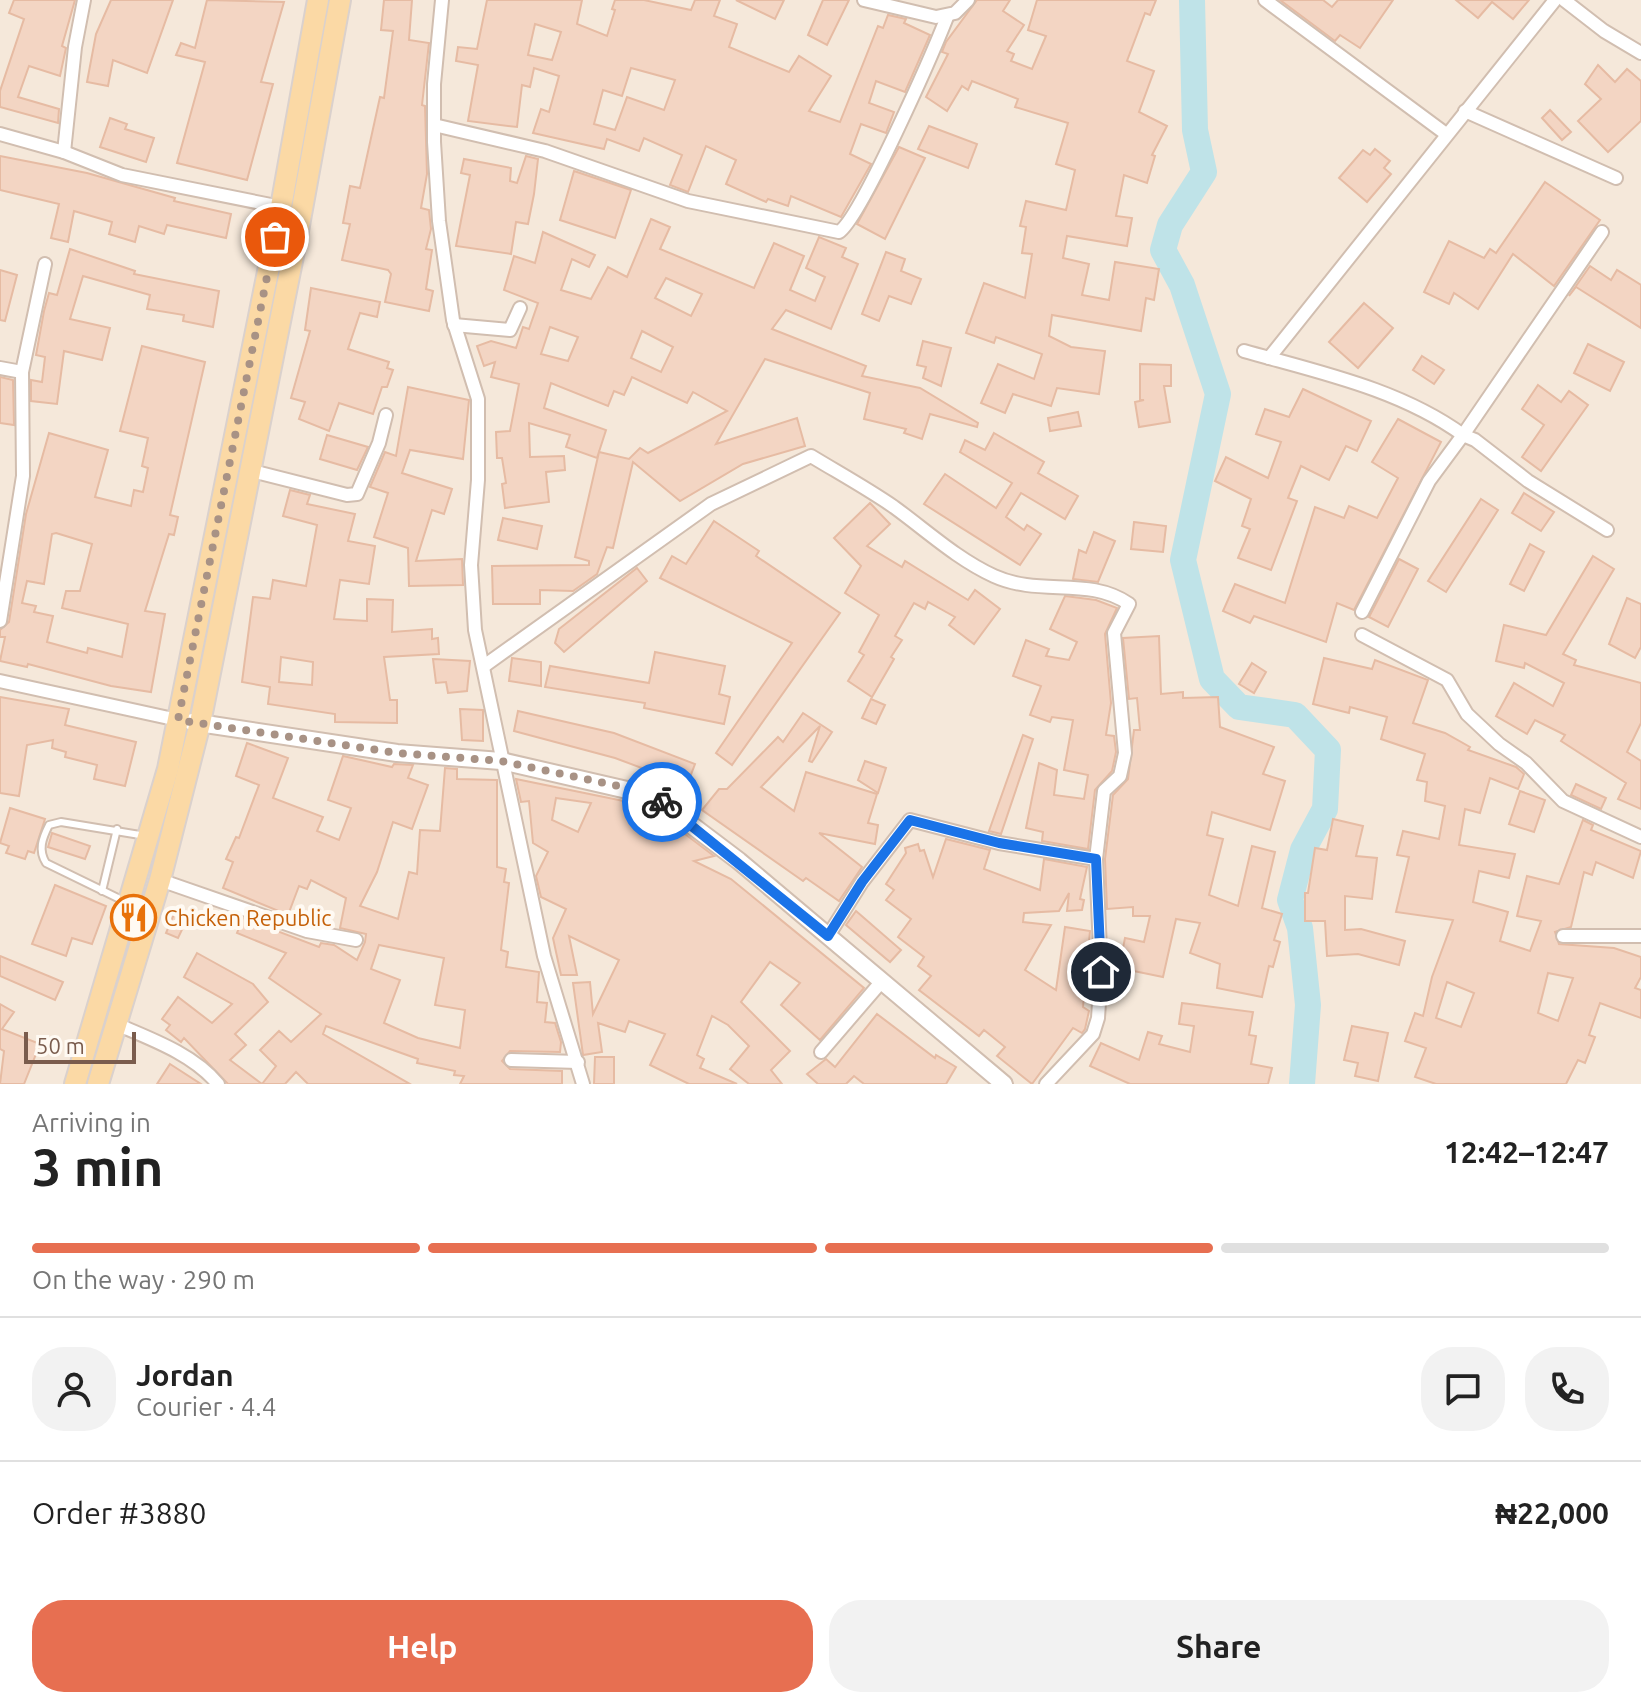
<!DOCTYPE html>
<meta charset="utf-8">
<style>
body{margin:0;font-family:Ubuntu,sans-serif;background:#f2f2f2;color:#222;height:100vh;display:flex;flex-direction:column;font-size:30px;white-space:nowrap}
*{box-sizing:border-box;margin:0}
p{font-size:26px;color:#767676}
.icon{flex:none;width:44px;height:44px;fill:none;stroke:currentColor;stroke-width:2;stroke-linecap:round;stroke-linejoin:round}
.map{position:relative;height:1084px;overflow:hidden}
.details{display:flex;flex-direction:column;background:#fff;flex:1}
.details>*{flex:none}
.scale{position:absolute;left:24px;bottom:20px;width:112px;box-sizing:border-box;padding-left:8px;border:4px solid #7a5c4d;border-top:0;font-size:22px;line-height:28px;white-space:nowrap;color:#7a5c4d;-webkit-text-stroke:6px #fffaf3;paint-order:stroke}
.pin{position:absolute;display:grid;place-items:center;width:68px;height:68px;color:#fff;margin:-34px;border:4px solid #fff;border-radius:50%;box-shadow:0 2px 8px #0007}
.courier{position:absolute;display:grid;place-items:center;width:80px;height:80px;margin:-40px;border:6px solid #1a73e8;border-radius:50%;background:#fff;color:#222;box-shadow:0 2px 10px #0007}
.overview em{font-style:normal;font-weight:700}
.overview div{display:flex;flex-direction:column-reverse}
.overview{display:flex;align-items:center;justify-content:space-between;height:136px;padding:0 32px}
h1{font-size:52px;font-weight:700;line-height:60px}
.bar{display:grid;grid-template-columns:repeat(4,1fr);gap:12px 8px;align-content:center;height:96px;padding:0 32px}
.bar i{height:10px;border-radius:6px;background:#e0e0e0}
.bar .active{background:#e76f51}
.bar p{grid-column:span 4}
.line{display:flex;align-items:center;gap:20px;padding:0 32px;border-top:2px solid #e0e0e0}
.line div{flex:1}
.round{display:grid;place-items:center;flex:none;width:84px;height:84px;border-radius:32px;background:#f2f2f2}
.button{display:flex;gap:16px;margin-top:auto;padding:16px 32px}
.button a{flex:1;height:92px;border-radius:32px;background:#e76f51;color:#fff;font-size:32px;font-weight:700;line-height:92px;text-align:center}
.button a+a{background:#f2f2f2;color:#222}
.map>svg:first-child{display:block}
</style>
<div class="map">
<svg width="1641" height="1084" viewBox="0 0 1641 1084">
<rect width="100%" height="100%" fill="#fdf6ec"/>
<rect fill="#f5e8da" x="0" y="0" width="1641" height="1084"/>
<g fill="none" stroke-linecap="round" stroke-linejoin="round">
<path stroke="#bfe3e8" stroke-width="26" d="M1192 0 1195 130 1204 172 1170 225 1163 250 1182 285 1218 394 1183 560 1212 679 1239 707 1295 715 1328 750 1325 809 1303 850 1290 900 1300 928 1308 1005 1302 1084"/>
</g>
<g fill="#f3d5c3" stroke="#e6bba3" stroke-width="2" fill-rule="evenodd">
<path d="M14 0H75L62 46 66 48 60 76 29 66 18 97 59 109 58 123 0 107V91L24 19 9 13Z"/>
<path d="M111 0H173L147 73 113 60 108 86 87 82 96 34Z"/>
<path d="M207 0 284 2 261 82 273 84 247 180 177 163 205 62 176 55 181 43 195 48Z"/>
<path d="M384 0H412L409 40 429 43 422 105 425 106 427 174 421 208 429 210 431 229 426 249 432 250 426 289 433 291 429 311 385 302 391 274 388 270 342 260 350 224 343 223 350 186 360 188 380 97 384 98 393 31 381 30Z"/>
<path d="M487 0H582L577 24 607 36 615 10 612 9 615 0H644L691 10 695 0H720L714 16 737 24 729 47 789 72 799 56 831 76 809 111 840 122 878 26 883 28 888 15 906 19 904 23 930 35 905 92 876 81 869 103 894 112 886 133 861 124 850 154 871 164 841 217 791 196 788 206 768 199 766 202 726 184 736 160 706 146 688 192 670 185 682 155 644 138 639 151 607 139 604 149 533 133 541 109 549 112 559 76 534 68 530 87 522 85 517 127 468 121 478 65 456 61 458 47 477 49ZM535 24 561 32 552 60 528 55ZM631 68 675 80 664 110 627 97 615 130 594 124 603 90 622 96Z"/>
<path d="M736 0H784L775 19Z"/>
<path d="M823 0H849L827 45 808 35Z"/>
<path d="M977 0H1010L1003 11 1024 25 1007 51 1014 54 1011 61 1032 69 1046 36 1028 30 1037 0H1156L1150 15 1145 13 1127 61 1154 71 1139 112 1167 126 1152 155 1155 156 1147 183 1124 175 1116 216 1132 218 1127 246 1067 236 1063 258 1089 264 1082 295 1109 300 1115 262 1159 269 1154 300 1146 298 1141 331 1052 315 1049 336 1071 347 1105 351 1099 394 1057 388 1051 406 1013 394 1005 413 981 403 998 364 1034 379 1042 354 996 337 994 343 966 333 984 283 1025 298 1032 254 1022 253 1026 227 1020 226 1026 201 1066 210 1075 170 1056 164 1068 123 1015 107 1018 99 972 81 968 90 962 86 947 111 926 97 948 54 942 52 946 42Z"/>
<path d="M1280 0H1323L1332 7 1338 0H1393L1360 48 1340 35 1335 41Z"/>
<path d="M1456 0H1529L1513 19 1492 2 1478 18Z"/>
<path d="M1598 65 1615 82 1627 69 1641 81V121L1608 152 1578 121 1601 99 1585 84Z"/>
<path d="M1550 110 1571 132 1562 140 1542 118Z"/>
<path d="M110 118 127 124 125 129 154 138 146 162 100 147Z"/>
<path d="M929 126 977 144 968 168 918 149Z"/>
<path d="M899 147 925 158 885 239 857 224Z"/>
<path d="M1375 149 1390 161 1384 168 1391 174 1367 202 1339 178 1363 150 1370 155Z"/>
<path d="M0 156 87 173 175 198 174 201 231 214 226 238 167 225 164 234 139 226 135 242 109 234 112 222 74 211 68 242 51 238 59 204 0 190Z"/>
<path d="M526 156 538 159 534 194 528 224 516 222 511 254 456 246 470 175 461 173 464 159 511 168 510 181 517 183Z"/>
<path d="M574 171 631 190 615 238 560 220Z"/>
<path d="M1545 182 1600 220 1554 286 1513 254 1478 309 1454 293 1449 304 1424 292 1449 241 1484 258 1490 249 1496 253Z"/>
<path d="M651 219 670 227 660 249 754 288 774 243 804 256 790 290 815 301 825 277 806 268 819 237 846 248 842 257 858 264 831 329 786 310 772 329 866 366 862 376 920 388 978 423 977 427 930 414 922 439 904 433 906 429 864 419 870 393 765 359 716 444 797 418 805 446 743 464 680 501 633 462 613 548 607 547 597 574 573 591 540 590V604H493L492 566 589 565V561L575 557 599 452 629 459 640 448 648 453 727 411 693 392 687 403 632 377 624 395 614 391 608 406 551 383 544 408 606 430 597 458 566 447 570 435 529 423 530 457 564 456 565 470 546 472 549 502 505 508 502 484 506 483 502 458H497L496 432 510 431 519 384 491 377 495 362 484 366 477 346 491 341 516 348 523 327 529 329 538 303 504 290 514 256 535 263 543 232 595 255 589 267 572 259 561 290 591 299 608 267 627 277ZM666 278 702 294 691 316 655 298ZM550 327 578 337 568 361 541 354ZM642 331 673 347 661 372 631 358Z"/>
<path d="M70 249 135 271 134 274 219 291 213 327 183 321 184 315 147 309 150 295 83 276 70 319 110 328 102 360 64 351 57 404 31 401V380L42 382 45 357 36 355 44 311 49 293 57 295Z"/>
<path d="M886 252 905 259 901 271 921 279 911 304 889 296 879 321 862 314Z"/>
<path d="M1590 266 1611 280 1617 270 1641 285V328L1576 287 1569 296Z"/>
<path d="M0 270 17 275 5 321 0 320Z"/>
<path d="M311 288 380 302 377 317 360 313 348 349 389 362 387 368 393 370 387 387H382L373 414 339 403 329 431 299 419 305 402 291 398 310 331 305 330Z"/>
<path d="M1364 303 1393 328 1358 368 1329 342Z"/>
<path d="M923 341 951 348 941 386 923 378 926 367 917 365Z"/>
<path d="M1588 344 1624 362 1610 391 1574 373Z"/>
<path d="M142 346 205 362 170 515 178 517 174 535 169 534 145 611 165 614 151 692 111 686 28 664 27 667 0 661 5 637H0V630L9 622 26 514 49 433 108 450 95 497 131 506 134 490 143 492 148 468 142 466 148 438 120 431ZM56 533 92 544 80 591H66L62 608 128 624 122 657 88 648 87 653 47 642 53 616 34 612 36 606 22 603 27 581 44 584 52 534Z"/>
<path d="M1422 356 1444 370 1434 384 1413 370Z"/>
<path d="M1140 364 1171 365V386H1164L1170 422 1139 427 1135 402 1144 400H1140Z"/>
<path d="M0 377 13 380 14 425 0 423Z"/>
<path d="M1538 385 1561 402 1569 391 1588 405 1541 471 1522 457 1544 425 1522 409Z"/>
<path d="M408 387 469 400 463 459 410 450 402 473 452 489 444 514 432 510 416 561 462 559 463 585 409 586 408 548 374 537 388 493 370 487 385 452 396 456Z"/>
<path d="M1303 389 1371 421 1357 451 1346 446 1329 480 1301 466 1288 498 1297 501 1271 570 1238 558 1250 529 1242 526 1251 499 1215 481 1226 457 1268 478 1281 442 1256 434 1265 409 1289 417Z"/>
<path d="M1078 412 1081 426 1050 431 1048 418Z"/>
<path d="M1398 419 1441 442 1354 610 1337 603 1326 642 1254 616 1250 623 1223 611 1235 584 1285 603 1315 507 1344 518 1349 506 1377 518 1398 478 1372 462Z"/>
<path d="M994 433 1044 462 1038 473 1078 496 1065 519 1021 493 1006 517 1024 530 1027 525 1041 534 1020 565 924 504 945 474 996 508 1012 483 960 452 965 440 985 450Z"/>
<path d="M327 435 368 447 357 470 320 459Z"/>
<path d="M290 490 310 495 307 504 355 514 348 541 375 546 369 584 340 580 334 619 367 621V599L393 600 392 632 432 629V639L438 638 439 654 384 657 390 700H397V723L335 722V714L268 704 270 687 242 682 253 597 270 599 273 580 306 586 317 525 283 516ZM281 657 313 662 312 685 279 682Z"/>
<path d="M1524 493 1554 512 1541 531 1512 513Z"/>
<path d="M1481 499 1498 510 1446 592 1428 581Z"/>
<path d="M870 503 890 524 867 546 902 567 905 561 968 600 975 590 1000 609 974 644 949 625 955 617 928 602 925 609 914 603 895 636 902 640 891 657 894 659 872 697 848 681 864 655 859 652 879 615 845 593 861 566 834 538Z"/>
<path d="M503 518 542 526 537 549 498 540Z"/>
<path d="M714 521 759 551 756 556 840 613 732 765 716 753 792 643 660 578 672 556 686 564Z"/>
<path d="M1134 522 1166 526 1163 552 1131 549Z"/>
<path d="M1094 532 1115 541 1098 582 1073 579 1079 550 1086 553Z"/>
<path d="M1530 544 1544 552 1524 591 1510 584Z"/>
<path d="M1593 556 1614 569 1563 654 1576 660 1574 665 1641 683V723L1627 752 1641 761V809L1618 799 1626 783 1561 741 1565 735 1535 720 1527 734 1496 716 1514 683 1553 706 1564 683 1525 663 1524 668 1496 661 1504 625 1546 635Z"/>
<path d="M1399 559 1418 569 1388 627 1369 617Z"/>
<path d="M637 568 647 581 564 652 555 643 559 629Z"/>
<path d="M1065 596 1096 600 1117 608 1105 634 1111 703 1106 735 1114 736 1116 752 1112 771 1095 790 1088 849 1042 841 1043 832 1026 828 1039 763 1057 770 1054 795 1084 799 1088 775 1064 770 1073 720 1052 717 1050 722 1030 715 1041 686 1013 676 1026 640 1049 649 1046 656 1069 660 1077 642 1050 629Z"/>
<path d="M1627 598 1641 604V647L1635 658 1609 644Z"/>
<path d="M1159 636 1161 694 1183 692V698L1218 697 1220 727 1274 747 1263 774 1285 781 1270 830 1212 812 1207 835 1223 839 1209 895 1238 906 1252 846 1275 852 1262 908 1282 914 1274 940 1280 942 1273 967 1269 966 1262 997 1217 988 1220 964 1190 953 1200 923 1176 919 1163 977 1119 968 1125 938 1144 942 1150 916H1133V907L1107 909 1105 859 1113 795 1128 779 1134 730H1140L1137 698 1129 699 1123 638Z"/>
<path d="M655 652 725 666 719 694 730 697 724 724 644 708 645 703 545 687 550 666 649 683Z"/>
<path d="M512 658 541 662V686L509 681Z"/>
<path d="M1324 658 1372 669 1375 660 1428 680 1413 723 1445 733 1470 747 1468 750 1516 767 1524 774 1518 789 1490 778 1480 813 1465 809 1459 845 1515 854 1509 878 1479 871 1473 902 1508 912 1500 941 1530 951 1541 921 1517 916 1527 876 1559 884 1583 820 1593 825 1591 830 1641 851 1633 878 1596 862 1592 875 1584 872 1571 927 1555 932 1559 944 1614 948 1641 957V977L1635 988 1641 990V1018L1600 1003 1589 1035 1595 1037 1585 1063 1578 1060 1566 1084H1436L1415 1077 1426 1048 1405 1041 1415 1013 1423 1016 1432 977 1453 920 1396 912 1409 857 1397 855 1403 831 1439 839 1445 806 1425 801 1427 782 1417 780 1425 754 1381 739 1387 717 1350 707 1349 713 1313 704ZM1548 973 1573 978 1558 1021 1538 1013ZM1447 982 1474 993 1461 1027 1436 1018Z"/>
<path d="M433 659 470 661 467 691 448 693 446 682 436 683Z"/>
<path d="M1252 663 1266 672 1254 693 1239 684Z"/>
<path d="M0 697 69 709 65 725 136 742 125 786 94 779 97 765 65 757 66 752 52 748 53 740 27 745 19 796 0 793Z"/>
<path d="M871 699 885 705 876 724 862 718Z"/>
<path d="M460 709 483 710V741L462 740Z"/>
<path d="M518 711 614 733 695 764 687 785 615 758 514 731Z"/>
<path d="M803 713 832 732 812 762 809 761 820 726 761 787 794 811 806 772 877 794 868 823 878 825 875 844 819 833 862 867 839 901 806 878 803 881 702 810 719 789H727L778 737 783 742Z"/>
<path d="M1023 735 1033 739 1001 834 989 831Z"/>
<path d="M247 743 288 758 273 798 323 817 317 831 339 840 351 808 328 800 343 756 392 767 394 764 413 765 408 778 428 785 412 829 393 822 377 872 360 906 398 919 409 872 417 874 420 830 440 831 445 768 457 769V779L497 780V867L506 869 504 882 509 883 501 950 508 952 506 967 539 972 537 1002 547 1003 545 1022 555 1023 561 1042 560 1052 510 1051 502 1061 510 1069 562 1071V1084H460L464 1076 454 1075 455 1071 417 1063 418 1059 326 1026 323 1034 410 1084H308L296 1072 285 1084H228L184 1038 181 1042 166 1030 170 1025 162 1019 178 997 212 1023 232 1004 184 977 197 953 253 984 268 1002 235 1034 246 1045 230 1060 262 1084 276 1066 260 1050 279 1031 291 1042 321 1014 269 978 286 953 237 933 243 918 319 947 321 943 334 945 357 960 365 942 366 934 340 928 346 898 311 880 307 889 299 886 288 915 223 888 233 862 226 859 236 837 239 838 259 785 236 776ZM379 945 444 958 435 1005 465 1010 460 1048 418 1038 384 1023 400 980 371 969Z"/>
<path d="M865 761 886 768 878 793 858 780Z"/>
<path d="M516 779 648 806 714 856 694 861 731 879 864 988 820 1040 781 1005 800 983 770 962 741 1002 790 1051 771 1070 782 1084H749L730 1069 749 1046 728 1025 712 1016 697 1055 704 1059 700 1068 737 1084H689L650 1065 665 1034 629 1021 625 1032 598 1023 602 1052 583 1055 573 983 590 982 593 1014 619 960 569 936 577 975H561L553 938 566 909 541 897 536 876 548 852 533 843 529 801 521 802ZM556 798 591 803 578 832 552 820Z"/>
<path d="M1576 784 1606 798 1601 809 1571 795Z"/>
<path d="M1520 791 1545 800 1534 832 1509 824Z"/>
<path d="M10 808 45 819 34 853 28 851 25 859 6 853 9 846 0 843Z"/>
<path d="M1333 819 1363 826 1356 856 1377 858 1372 899 1345 896V930L1361 929 1405 941 1399 965 1358 954 1327 956 1325 921H1305V893H1308L1315 848 1327 850Z"/>
<path d="M52 833 90 846 85 859 48 847Z"/>
<path d="M946 839 990 850 984 869 1040 890 1044 859 1087 867 1080 899 1084 900 1082 910 1067 911 1069 893 1059 911 1024 913 1023 922 1051 925 1025 970 1056 990 1065 927 1090 931 1083 1007 1089 1011 1085 1029 1082 1033 1073 1028 1032 1084 997 1056 1005 1047 984 1030 979 1036 919 990 931 976 918 966 924 957 898 937 911 919 886 900 894 890 886 884 906 853 905 848 918 844 920 851 924 850 933 877Z"/>
<path d="M55 885 106 906 92 944 72 938 66 956 32 944Z"/>
<path d="M176 909 189 915 178 938 166 933Z"/>
<path d="M856 911 901 950 890 962 846 925Z"/>
<path d="M0 956 63 982 55 1000 0 976Z"/>
<path d="M1182 1003 1253 1012 1249 1035 1256 1036 1251 1064 1272 1068 1268 1084H1130L1090 1066 1101 1043 1139 1060 1148 1032 1162 1036 1159 1044 1190 1052 1194 1026 1179 1024Z"/>
<path d="M0 1004 14 1012 2 1029 40 1044 24 1084H0L4 1051 0 1049Z"/>
<path d="M877 1014 935 1058 936 1055 956 1067 946 1084H864L854 1076 846 1084H818L807 1074 826 1059 835 1067Z"/>
<path d="M1352 1026 1388 1033 1378 1081 1355 1076 1358 1063 1344 1060Z"/>
<path d="M595 1057H614V1084H594Z"/>
<path d="M170 1064 201 1084H157Z"/>
</g>
<g fill="none" stroke-linecap="round" stroke-linejoin="round">
<defs>
<g id="service">
<path d="M102 891 117 829"/>
<path d="M126 902 46 863C38 850 42 839 49 825L61 822 146 836"/>
</g>
<g id="minor">
<path d="M442 0 434 84V142L439 221 453 320 478 399V480L471 565 475 630 544 956 583 1084"/>
<path d="M864 0 936 17 955 13 968 0"/>
<path d="M1265 0 1446 134"/>
<path d="M1564 0 1604 31 1641 53"/>
<path d="M1465 111 1616 178"/>
<path d="M434 125 545 151 688 201 839 232C861 218 934 50 947 17"/>
<path d="M0 134 64 152 122 175 281 207"/>
<path d="M64 152 75 47 84 0"/>
<path d="M454 325 510 330 520 308"/>
<path d="M1244 351C1318 372 1400 389 1463 435L1602 232"/>
<path d="M1269 358 1555 0"/>
<path d="M0 368 22 372"/>
<path d="M248 470 347 495 357 494 379 443 386 415"/>
<path d="M1362 612 1429 481 1463 435 1475 440 1528 481 1607 530"/>
<path d="M0 621 23 476 22 372 45 264"/>
<path d="M1362 635 1447 680 1467 714 1499 744 1526 763 1563 801 1641 837"/>
<path d="M484 666 711 504 811 456C839 473 868 489 894 507 927 531 957 559 994 576 1040 597 1089 576 1129 604L1114 633 1125 753 1120 776 1104 791 1096 859 1101 972 1098 1018 1093 1034 1046 1084"/>
<path d="M0 681 178 720"/>
<path d="M160 880 307 931 356 940"/>
<path d="M828 936 862 882 910 820 999 843 1096 859"/>
<path d="M1563 936H1641"/>
<path d="M116 1024C151 1039 193 1054 218 1084"/>
<path d="M821 1052 882 981"/>
<path d="M511 1060 578 1062"/>
</g>
<path id="tertiary" d="M192 722 397 753 501 761 653 796 739 861 1004 1084"/>
<g id="primary">
<path d="M75 1084 168 769 281 207 318 0"/>
<path d="M98 1084 160 880 200 723 298 231 340 0"/>
</g>
</defs>
<use href="#service" stroke="#d1beb0" stroke-width="10"/>
<use href="#minor" stroke="#d1beb0" stroke-width="16"/>
<use href="#tertiary" stroke="#d1beb0" stroke-width="20"/>
<use href="#primary" stroke="#dad1cd" stroke-width="24"/>
<use href="#service" stroke="#fff" stroke-width="6"/>
<use href="#minor" stroke="#fff" stroke-width="12"/>
<use href="#tertiary" stroke="#fff" stroke-width="16"/>
<use href="#primary" stroke="#fbd9a5" stroke-width="20"/>
</g>
<g fill="none" stroke-linecap="round" stroke-linejoin="round">
<path stroke="#a89285" stroke-width="8" stroke-dasharray="0 14.4" d="M275 237 178 720 397 753 501 761 628 788 662 802"/>
<path stroke="#1a73e8" stroke-width="10" d="M662 802 828 936 862 882 910 820 999 843 1096 859 1101 972"/>
</g>
<defs>
<symbol id="restaurant-ring" viewBox="-11 -11 22 22"><circle r="9.5" fill="#fffaf3" stroke="#e8710a" stroke-width="1.5"/><path d="M-5-6h1v4h1v-4h1v4h1v-4h1v5L-1.5 .5V6h-2V.5L-5-1ZM5-6V6H3V1.5H1.5Q1.5-4 5-6Z" fill="#e8710a"/></symbol>
</defs>
<g fill-rule="evenodd">
<use href="#restaurant-ring" x="108" y="892" width="51" height="51"/>
</g>
<g text-anchor="middle" stroke-width="8" stroke-linejoin="round" paint-order="stroke">
<g font-size="22" fill="#c56008" stroke="#fffaf3" text-anchor="start">
<text x="164" y="926">Chicken Republic</text>
</g>
</g>
</svg>
<div class="scale">50 m</div>
<div class="pin" style="left:275px;top:237px;background:#ea580c"><svg class="icon" aria-label="bag" viewBox="0 0 24 24"><path d="M5 8h14l-1 12H6zM9 8a3 3 0 0 1 6 0"/></svg></div>
<div class="pin" style="left:1101px;top:972px;background:#1f2937"><svg class="icon" aria-label="home" viewBox="0 0 24 24"><path d="M3 11l9-7 9 7M6 9v11h12V9"/></svg></div>
<div class="courier" style="left:662px;top:802px"><svg class="icon" aria-label="bike" viewBox="0 0 24 24"><circle cx="6" cy="16" r="4"/><circle cx="18" cy="16" r="4"/><path d="M6 16l4-8h5l3 8M10 8l3 8H6M13 5h3"/></svg></div>
</div>
<section class="details">
<div class="overview"><div><h1>3 min</h1><p>Arriving in</p></div><em>12:42–12:47</em></div>
<div class="bar"><i class="active"></i><i class="active"></i><i class="active"></i><i></i><p>On the way · 290 m</p></div>
<div class="line" style="height:144px"><a class="round"><svg class="icon" aria-label="person" viewBox="0 0 24 24"><circle cx="12" cy="8" r="4"/><path d="M4 21q1-7 8-7t8 7"/></svg></a><div><b>Jordan</b><p>Courier · 4.4</p></div><a class="round"><svg class="icon" aria-label="chat" viewBox="0 0 24 24"><path d="M4 5h16v11H9l-5 4z"/></svg></a><a class="round"><svg class="icon" aria-label="phone" viewBox="0 0 24 24"><path d="M5 4h4l2 5-3 2q2 4 5 5l2-3 5 2v4C11 20 4 13 5 4z"/></svg></a></div>
<div class="line" style="height:104px"><div>Order #3880</div><b>₦22,000</b></div>
<div class="button"><a>Help</a><a>Share</a></div>
</section>
